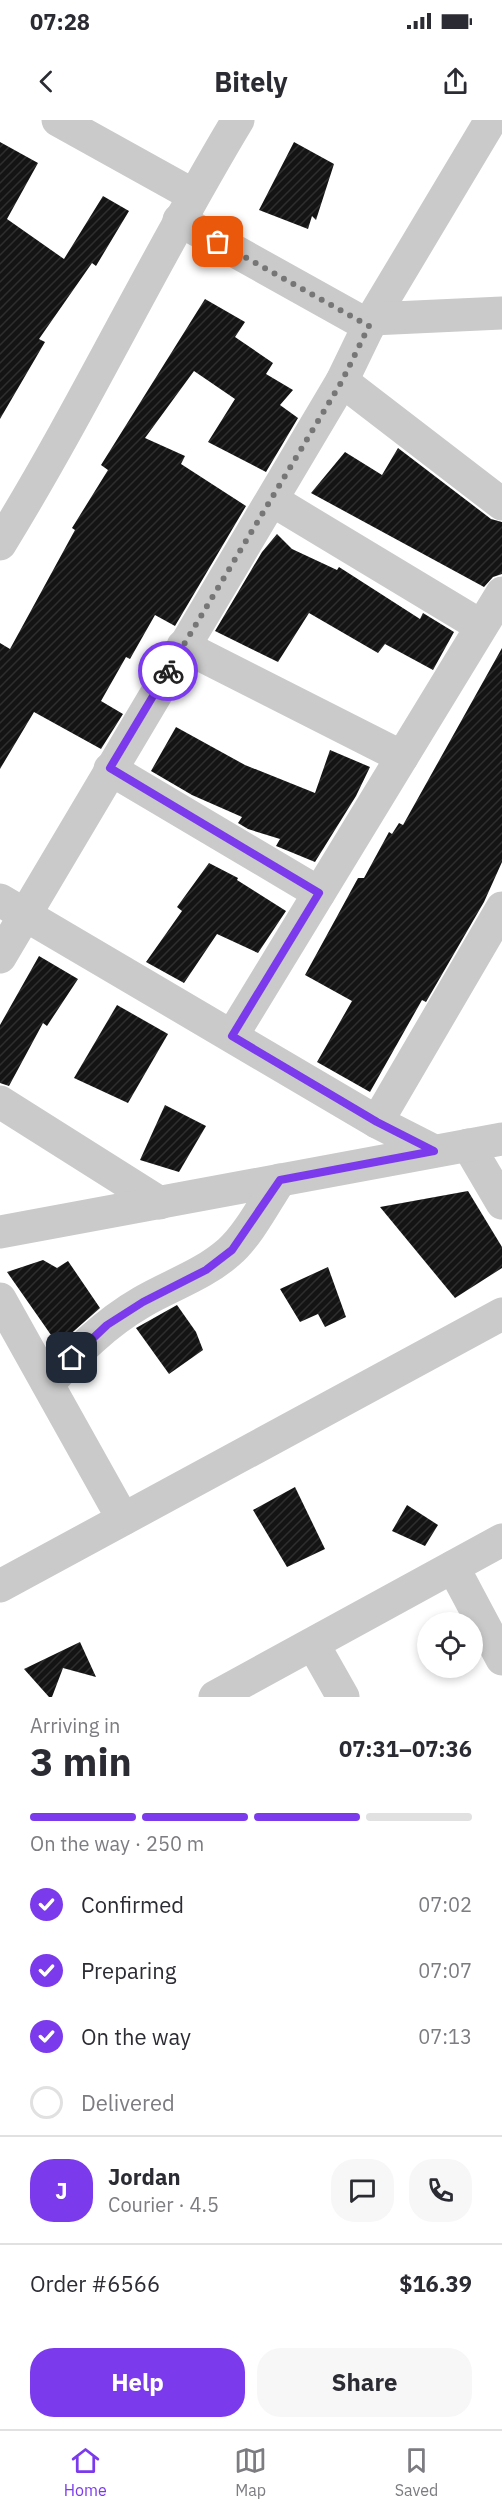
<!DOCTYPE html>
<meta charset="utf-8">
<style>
body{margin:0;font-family:"IBM Plex Sans",sans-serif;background:#f7f7f7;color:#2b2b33;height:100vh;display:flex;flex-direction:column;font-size:22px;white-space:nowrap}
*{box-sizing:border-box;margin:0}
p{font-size:20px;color:#7c7c81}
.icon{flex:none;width:33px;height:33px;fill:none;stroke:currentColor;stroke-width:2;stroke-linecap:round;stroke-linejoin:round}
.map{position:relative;height:1577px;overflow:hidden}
.sheet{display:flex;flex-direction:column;background:#fff;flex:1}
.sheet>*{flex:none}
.controls{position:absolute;left:417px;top:1492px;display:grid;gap:12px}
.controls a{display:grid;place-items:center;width:66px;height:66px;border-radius:50%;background:#fff;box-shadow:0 3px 9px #0003;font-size:30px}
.pin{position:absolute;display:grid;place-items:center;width:51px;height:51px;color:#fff;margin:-26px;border-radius:12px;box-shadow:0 3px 9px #0006}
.courier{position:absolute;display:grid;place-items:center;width:60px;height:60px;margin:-30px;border:4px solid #7c3aed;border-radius:50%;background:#fff;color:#222;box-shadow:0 2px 8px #0007}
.overview em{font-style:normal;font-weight:800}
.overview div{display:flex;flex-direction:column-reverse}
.overview{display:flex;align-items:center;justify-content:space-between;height:102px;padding:0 30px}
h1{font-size:39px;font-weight:800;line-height:45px}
.bar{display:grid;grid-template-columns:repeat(4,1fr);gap:9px 6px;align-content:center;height:72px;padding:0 30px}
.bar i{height:8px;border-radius:4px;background:#e1e1e2}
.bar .active{background:#7c3aed}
.bar p{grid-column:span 4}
.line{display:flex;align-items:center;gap:15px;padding:0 30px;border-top:2px solid #e1e1e2}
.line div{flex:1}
.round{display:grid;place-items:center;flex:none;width:63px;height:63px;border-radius:24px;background:#f7f7f7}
ol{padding:0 30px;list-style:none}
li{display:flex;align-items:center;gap:18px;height:66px}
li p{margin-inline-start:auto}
li .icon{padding:6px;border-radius:50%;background:#7c3aed;color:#fff;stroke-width:4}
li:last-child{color:#7c7c81}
li i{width:33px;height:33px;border:3px solid #e1e1e2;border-radius:50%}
.action{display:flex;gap:12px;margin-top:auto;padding:12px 30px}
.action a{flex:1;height:69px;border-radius:24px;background:#7c3aed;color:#fff;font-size:24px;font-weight:800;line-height:69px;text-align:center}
.action a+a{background:#f7f7f7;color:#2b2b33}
.status{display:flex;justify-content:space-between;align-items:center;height:42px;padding:0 30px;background:#fff;direction:ltr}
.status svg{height:16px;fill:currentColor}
header{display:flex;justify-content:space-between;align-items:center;height:78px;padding:0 30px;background:#fff;font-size:27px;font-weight:800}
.tab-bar{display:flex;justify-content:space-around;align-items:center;height:84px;border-top:2px solid #e1e1e2;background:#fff;font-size:16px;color:#7c7c81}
.tab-bar a{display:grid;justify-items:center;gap:3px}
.tab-bar .active{color:#7c3aed}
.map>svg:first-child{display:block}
</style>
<div class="status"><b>07:28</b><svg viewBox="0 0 49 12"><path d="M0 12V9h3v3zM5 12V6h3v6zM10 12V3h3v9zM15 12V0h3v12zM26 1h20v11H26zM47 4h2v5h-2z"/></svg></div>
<header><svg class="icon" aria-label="back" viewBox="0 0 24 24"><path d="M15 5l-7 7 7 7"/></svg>Bitely<svg class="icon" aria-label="share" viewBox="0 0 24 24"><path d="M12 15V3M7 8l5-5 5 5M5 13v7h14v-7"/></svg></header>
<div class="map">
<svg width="502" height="1577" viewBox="0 0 502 1577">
<defs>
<pattern id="building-hatch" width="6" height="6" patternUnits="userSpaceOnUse" patternTransform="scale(1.5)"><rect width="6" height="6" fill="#141414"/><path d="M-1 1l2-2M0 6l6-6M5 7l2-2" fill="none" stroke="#2e2e2e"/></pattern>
</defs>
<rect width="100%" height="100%" fill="#fff"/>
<g fill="url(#building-hatch)">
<path d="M0 22 38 43 7 99 64 139 103 76 129 91 96 146 92 143 39 219 45 222 0 299Z"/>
<path d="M294 22 334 44 316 100 312 96 308 109 259 90Z"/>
<path d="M205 179 245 202 235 217 273 243 266 254 293 270 280 285 298 298 266 352 208 322 235 279 194 251 145 318 185 336 181 344 246 386 175 506 155 495 130 539 126 537 101 581 123 594 101 629 34 592 0 649V523L10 529 75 410 72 408 108 350 101 345Z"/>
<path d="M398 328 491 399 502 402V454L493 457 484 467 311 373 345 332 382 355Z"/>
<path d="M277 414 292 429 337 450 339 447 420 499 423 493 454 512 433 550 385 524 378 533 309 493 278 542 215 511 262 432Z"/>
<path d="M502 528V742L484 782 426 882 422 880 370 972 317 942 352 881 305 855 358 758H364L389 712 392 714 399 703 403 705Z"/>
<path d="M176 607 245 645 315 673 330 630 370 647 356 676 315 742 281 728 276 726 280 719 248 709 238 703 242 697 192 675 151 651Z"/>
<path d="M209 743 238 758 237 760 286 791 258 833 217 814 184 863 146 842 182 791 177 787Z"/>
<path d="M39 836 78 859 47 906 43 903 9 966 0 963V905Z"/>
<path d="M117 885 168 914 128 983 74 958Z"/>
<path d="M165 985 206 1006 179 1052 140 1040Z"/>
<path d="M468 1071 502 1127V1148L455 1178 380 1087Z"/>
<path d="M43 1140 57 1148 68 1141 100 1188 58 1225 7 1152Z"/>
<path d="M328 1147 346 1197 325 1207 318 1194 300 1202 280 1169Z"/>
<path d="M177 1185 196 1212 203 1230 169 1254 136 1208Z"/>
<path d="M295 1367 325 1429 287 1447 253 1390Z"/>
<path d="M407 1385 438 1405 425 1426 392 1411Z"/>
<path d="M80 1522 96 1557 63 1548 52 1577H49L24 1549Z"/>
</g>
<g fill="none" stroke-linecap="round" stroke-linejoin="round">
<g stroke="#cacaca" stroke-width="33">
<path d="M58 0 193 75"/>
<path d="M179 100 369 206"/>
<path d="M372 199 491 0"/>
<path d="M342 261 502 384"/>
<path d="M272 380 481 506"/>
<path d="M0 424C85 286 154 139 238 0"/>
<path d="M183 526 402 637"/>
<path d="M110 649 319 773"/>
<path d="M0 780 377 1002 434 1031"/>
<path d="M0 837 342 261 372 199 502 193"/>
<path d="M232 916 502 473"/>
<path d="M0 982 160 1083"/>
<path d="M377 1002 502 788"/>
<path d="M468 1025 502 1083"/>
<path d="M0 1112 502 1019"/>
<path d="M0 1179 123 1399"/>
<path d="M48 1264C77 1232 104 1204 142 1182 171 1165 203 1155 229 1132 248 1116 266 1081 280 1060"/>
<path d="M453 1447 502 1539"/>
<path d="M0 1466 502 1194"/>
<path d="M313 1524 343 1577"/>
<path d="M215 1577 502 1420"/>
</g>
</g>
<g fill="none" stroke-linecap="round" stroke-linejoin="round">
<path stroke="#767676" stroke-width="6" stroke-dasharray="0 10.8" d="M168 551 342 261 369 206 218 122"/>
<path stroke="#7c3aed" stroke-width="8" d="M72 1238 107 1205 143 1182 206 1150 232 1130 280 1060 434 1031 377 1002 232 916 319 773 110 648 168 551"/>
</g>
</svg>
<div class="controls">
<a><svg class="icon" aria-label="locate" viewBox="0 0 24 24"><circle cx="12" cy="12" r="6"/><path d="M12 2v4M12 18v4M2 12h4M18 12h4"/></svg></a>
</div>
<div class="pin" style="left:218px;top:122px;background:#ea580c"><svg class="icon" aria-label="bag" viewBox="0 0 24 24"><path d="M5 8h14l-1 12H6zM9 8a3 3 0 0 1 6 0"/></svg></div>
<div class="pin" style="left:72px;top:1238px;background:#1f2937"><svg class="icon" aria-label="home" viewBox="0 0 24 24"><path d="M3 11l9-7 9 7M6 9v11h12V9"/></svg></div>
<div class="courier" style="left:168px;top:551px"><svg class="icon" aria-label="bike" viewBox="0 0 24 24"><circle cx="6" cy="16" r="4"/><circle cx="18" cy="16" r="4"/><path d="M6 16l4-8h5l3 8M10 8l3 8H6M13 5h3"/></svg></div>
</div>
<section class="sheet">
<div class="overview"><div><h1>3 min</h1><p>Arriving in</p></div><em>07:31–07:36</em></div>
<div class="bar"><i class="active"></i><i class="active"></i><i class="active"></i><i></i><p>On the way · 250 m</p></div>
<ol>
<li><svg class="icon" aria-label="check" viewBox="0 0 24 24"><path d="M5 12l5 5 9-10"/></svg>Confirmed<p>07:02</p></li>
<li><svg class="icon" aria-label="check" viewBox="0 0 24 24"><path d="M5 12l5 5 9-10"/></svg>Preparing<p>07:07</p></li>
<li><svg class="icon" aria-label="check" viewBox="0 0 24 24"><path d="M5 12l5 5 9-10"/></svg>On the way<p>07:13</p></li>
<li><i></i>Delivered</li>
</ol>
<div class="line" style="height:108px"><b class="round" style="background:#7c3aed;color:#fff">J</b><div><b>Jordan</b><p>Courier · 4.5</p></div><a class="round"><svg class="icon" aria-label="chat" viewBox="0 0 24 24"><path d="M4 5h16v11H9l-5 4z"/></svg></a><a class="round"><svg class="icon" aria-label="phone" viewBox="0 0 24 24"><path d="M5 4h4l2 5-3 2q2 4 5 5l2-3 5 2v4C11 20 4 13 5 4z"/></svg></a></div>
<div class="line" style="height:78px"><div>Order #6566</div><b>$16.39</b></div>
<div class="action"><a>Help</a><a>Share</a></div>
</section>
<nav class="tab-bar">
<a class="active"><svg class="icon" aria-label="home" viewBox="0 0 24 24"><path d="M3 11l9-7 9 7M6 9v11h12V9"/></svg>Home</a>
<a><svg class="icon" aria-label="map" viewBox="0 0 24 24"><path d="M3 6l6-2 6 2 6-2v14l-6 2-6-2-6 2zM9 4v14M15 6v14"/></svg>Map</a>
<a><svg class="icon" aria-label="saved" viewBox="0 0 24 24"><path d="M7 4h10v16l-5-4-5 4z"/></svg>Saved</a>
</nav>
